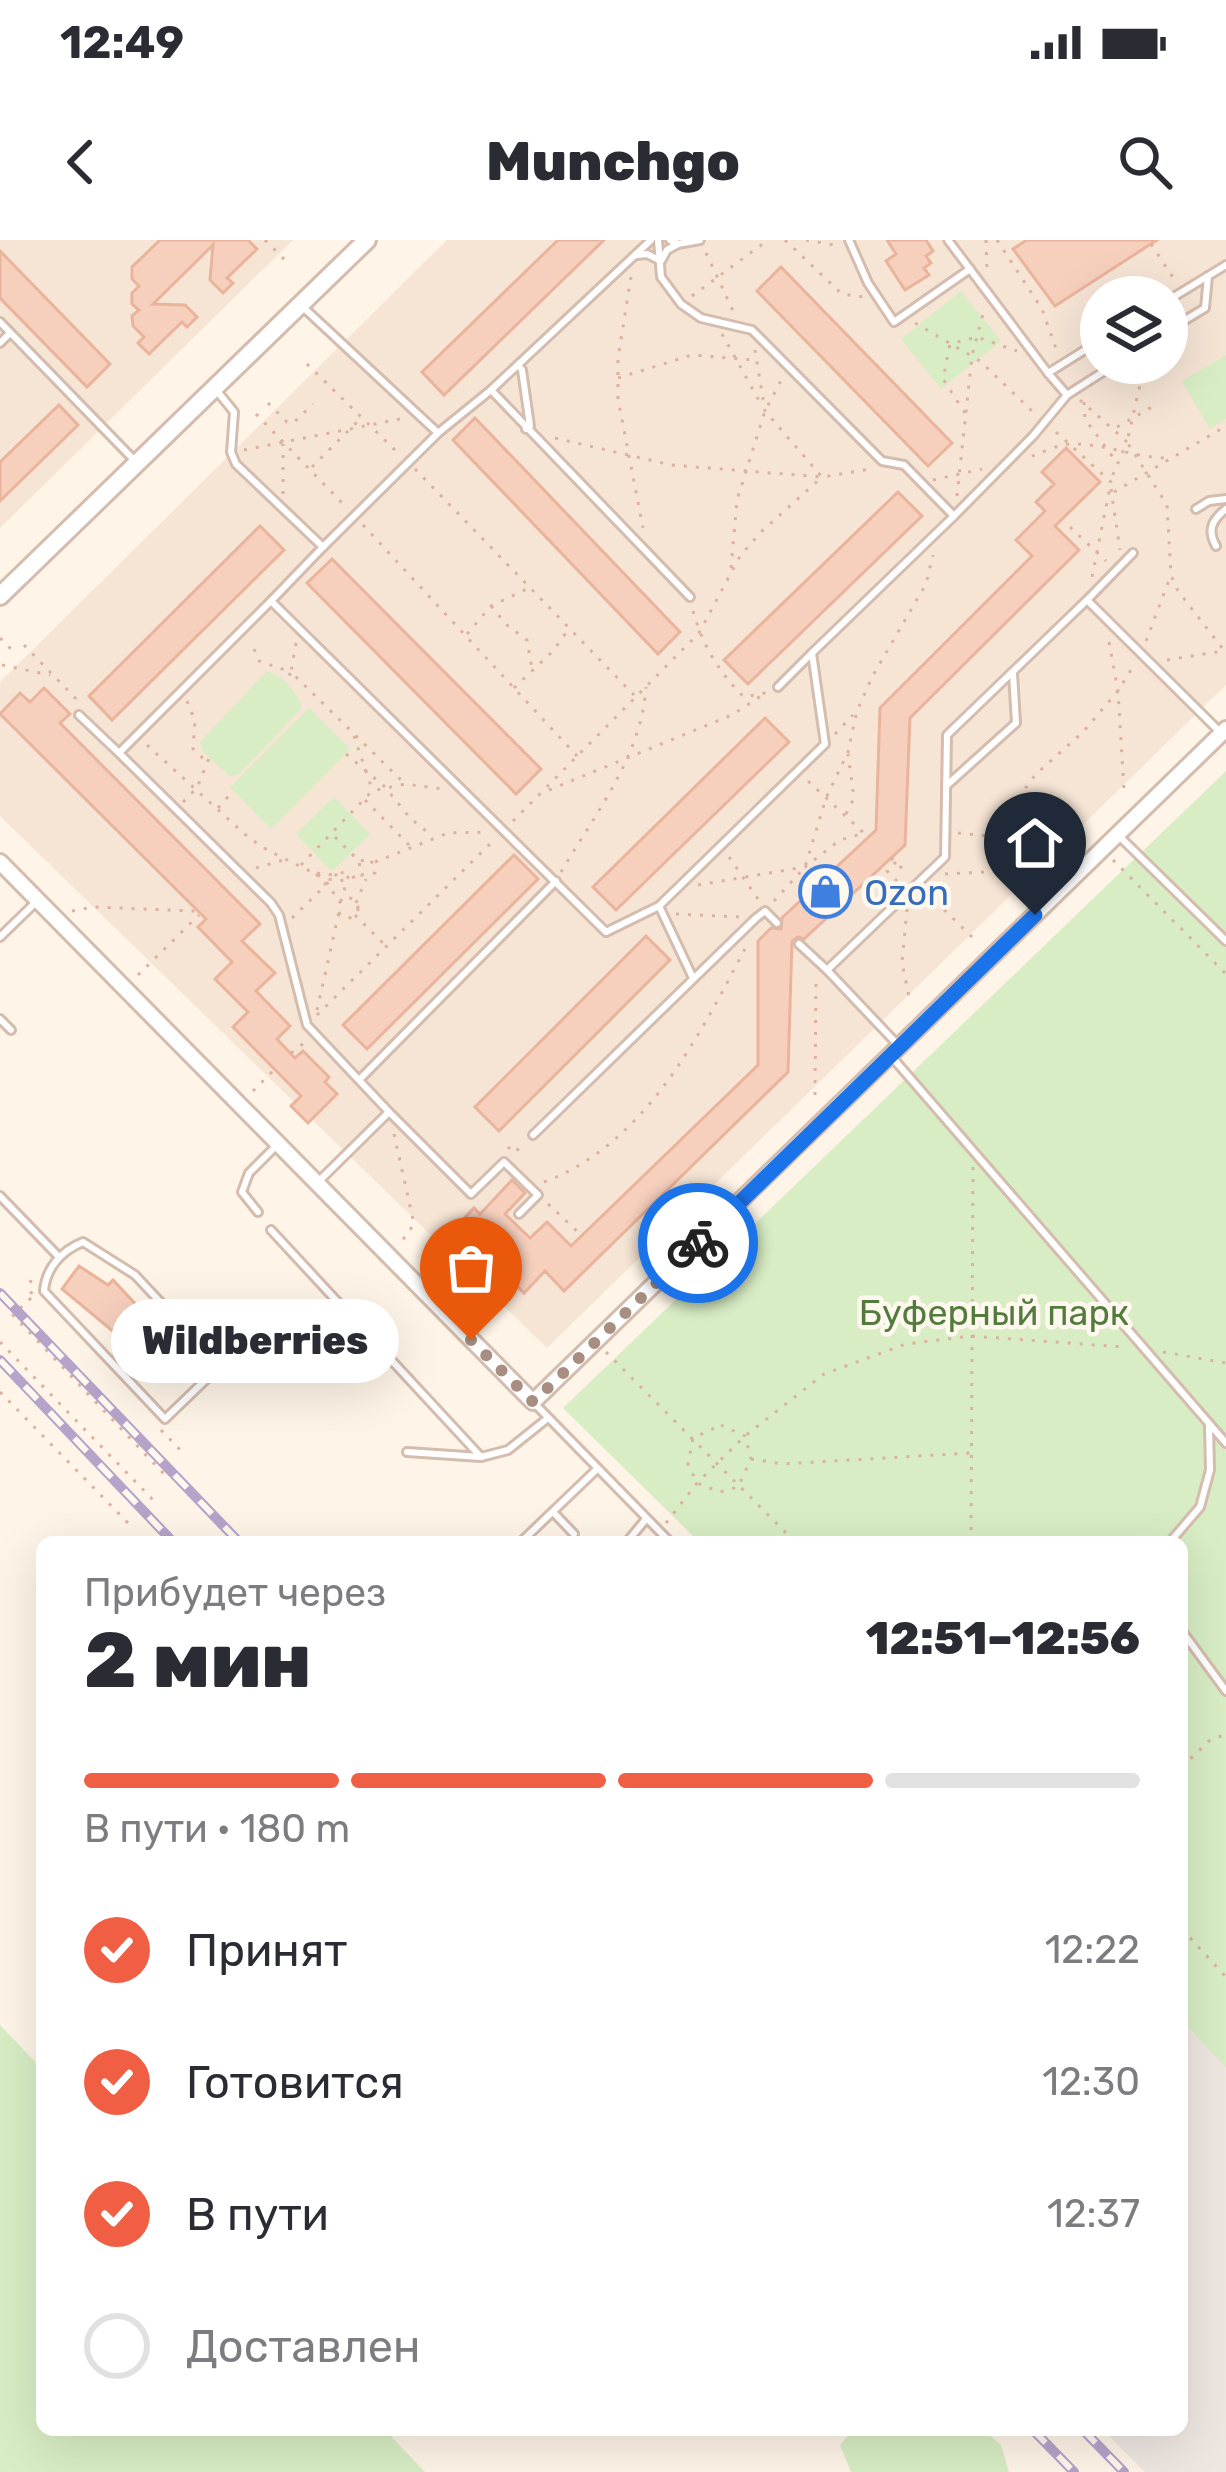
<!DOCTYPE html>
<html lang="ru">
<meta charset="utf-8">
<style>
body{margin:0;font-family:Rubik,sans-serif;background:#f7f7f7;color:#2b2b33;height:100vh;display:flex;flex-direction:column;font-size:45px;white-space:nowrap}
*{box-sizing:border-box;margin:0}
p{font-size:39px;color:#7c7c81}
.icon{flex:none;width:66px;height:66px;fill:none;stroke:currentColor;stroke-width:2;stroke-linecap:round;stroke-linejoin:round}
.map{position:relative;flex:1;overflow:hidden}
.panel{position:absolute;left:36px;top:1296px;width:1152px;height:900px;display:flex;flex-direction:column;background:#fff;border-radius:18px;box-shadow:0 12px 48px #0002}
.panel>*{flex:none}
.tools{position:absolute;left:1080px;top:36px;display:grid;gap:24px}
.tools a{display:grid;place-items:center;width:108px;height:108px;border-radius:50%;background:#fff;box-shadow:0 12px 48px #0002;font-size:60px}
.pin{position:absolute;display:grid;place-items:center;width:102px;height:102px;color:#fff;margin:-123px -51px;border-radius:50% 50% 50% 0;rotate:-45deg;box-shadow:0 0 12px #0007}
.pin .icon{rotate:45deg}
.courier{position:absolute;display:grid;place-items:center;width:120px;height:120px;margin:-60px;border:9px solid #1a73e8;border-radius:50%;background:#fff;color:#222;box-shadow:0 3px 15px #0007}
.bubble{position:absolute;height:84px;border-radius:42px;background:#fff;box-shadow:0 12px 48px #0002;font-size:39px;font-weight:800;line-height:84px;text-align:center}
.headline em{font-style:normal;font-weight:800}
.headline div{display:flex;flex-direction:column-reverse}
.headline{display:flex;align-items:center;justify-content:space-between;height:204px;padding:0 48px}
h1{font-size:78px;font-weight:800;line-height:90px}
.bar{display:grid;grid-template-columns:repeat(4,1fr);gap:18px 12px;align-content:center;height:144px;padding:0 48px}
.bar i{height:15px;border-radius:9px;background:#e1e1e2}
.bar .on{background:#f05e44}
.bar p{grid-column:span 4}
ol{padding:0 48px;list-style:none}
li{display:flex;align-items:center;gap:36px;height:132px}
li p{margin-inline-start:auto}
li .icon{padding:12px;border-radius:50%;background:#f05e44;color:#fff;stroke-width:4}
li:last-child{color:#7c7c81}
li i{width:66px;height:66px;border:6px solid #e1e1e2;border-radius:50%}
.status{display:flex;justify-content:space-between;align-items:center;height:84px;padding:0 60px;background:#fff;direction:ltr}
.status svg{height:33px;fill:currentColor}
header{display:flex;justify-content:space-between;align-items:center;height:156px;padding:0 48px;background:#fff;font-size:54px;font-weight:800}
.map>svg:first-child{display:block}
</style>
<div class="status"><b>12:49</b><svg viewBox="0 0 49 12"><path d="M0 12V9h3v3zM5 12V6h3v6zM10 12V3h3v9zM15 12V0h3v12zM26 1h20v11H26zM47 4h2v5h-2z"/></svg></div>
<header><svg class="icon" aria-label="back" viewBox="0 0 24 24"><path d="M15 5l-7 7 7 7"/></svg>Munchgo<svg class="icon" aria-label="search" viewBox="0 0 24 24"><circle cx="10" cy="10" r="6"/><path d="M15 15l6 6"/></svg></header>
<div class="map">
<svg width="1226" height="2232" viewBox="0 0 1226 2232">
<rect width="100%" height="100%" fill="#fef4e7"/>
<g fill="#f6e5d5" fill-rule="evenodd">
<path d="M0 0H293L0 288Z"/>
<path d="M447 0H1226V445L547 1108 0 576V442ZM1101 57H1167V123H1101Z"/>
</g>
<path fill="#eee6e1" d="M1182 1781 1226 1828V2232H1145L1103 2190H1182Z"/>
<g fill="#d8edc4">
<path d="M961 51 1001 101 941 149 901 99Z"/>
<path d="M1226 115V179L1210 189 1182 141Z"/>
<path d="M266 432C281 433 300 454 301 469L239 534 230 536 203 512 200 502Z"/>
<path d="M309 468 350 509 271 589 230 547Z"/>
<path d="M1226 531V1828L1182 1781V1302H699L563 1168Z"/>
<path d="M334 557 370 594 332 631 296 594Z"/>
<path d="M0 1785 42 1829V2190H385L425 2232H0Z"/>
<path d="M853 2190H983L1001 2205 1009 2232H851L840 2205Z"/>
</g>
<g fill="#f6cfbd" stroke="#eab49c" stroke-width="3">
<path d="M160 0H248L257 9 227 38 233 43 223 53 210 40 213 5 153 64 185 65 197 77 187 87 182 82 149 114 138 103 144 97 133 86 132 76 139 70 132 64V53L139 46 132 39V27Z"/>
<path d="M558 0H604L444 155 422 132Z"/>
<path d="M887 0H926L933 11 926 16 931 23 924 28 929 35 905 50 886 21 896 14Z"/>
<path d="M1027 0H1157L1055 66 1013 9Z"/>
<path d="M0 11 110 124 87 147 0 58Z"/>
<path d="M781 27 952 203 928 226 757 51Z"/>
<path d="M59 165 78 185 0 261V222Z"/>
<path d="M475 178 680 392 658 414 453 200Z"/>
<path d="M1066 208 1100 242 1055 286 1079 310 910 478 905 605 804 699 798 697 792 701 788 832 564 1051 545 1031 524 1053 516 1045 506 1055 457 1009 463 1003 452 991 474 968 480 974 512 940 525 953 505 974 530 998 547 982 571 1006 758 825V701L771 688 781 689 782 678 876 590 880 468 1032 316 1016 300 1045 271 1036 262 1054 244 1042 232Z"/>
<path d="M898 252 922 276 748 444 724 420Z"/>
<path d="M260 286 284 310 112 480 89 456Z"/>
<path d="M332 319 541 529 516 554 307 343Z"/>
<path d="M44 448 70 474 60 483 260 684 242 701 275 733 256 751 290 786 277 799 295 818 303 811 329 837 325 842 337 854 308 883 291 866 301 856 233 787 248 772 215 739 232 722 198 687 206 679 0 474 20 453 30 462Z"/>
<path d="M765 478 789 502 616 670 593 647Z"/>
<path d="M514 615 538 639 367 809 343 785Z"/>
<path d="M646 696 670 720 499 891 475 867Z"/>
<path d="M79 1026 108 1045 113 1040 142 1071 148 1065 200 1118 183 1134 179 1129 170 1138 126 1092 121 1098 62 1049Z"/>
</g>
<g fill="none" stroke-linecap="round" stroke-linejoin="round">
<defs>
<g id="service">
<path d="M658 0 661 37 681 64 701 78 752 90 882 221 904 225 954 276 1033 196 1067 155 1117 123"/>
<path d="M670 0 678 4 700 0"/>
<path d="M849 0 868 43 894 82 970 29"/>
<path d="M948 0 1048 133 1101 100"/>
<path d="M637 15 647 14 661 21 667 10 678 4"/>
<path d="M1167 61 1226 25"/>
<path d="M304 68 438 193 491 150 651 0"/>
<path d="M0 82 136 222"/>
<path d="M1167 91 1205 68 1208 36"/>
<path d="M0 103 10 93"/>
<path d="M518 125 522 130 530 186 526 189"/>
<path d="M1048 133 1067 155"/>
<path d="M491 150 690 357"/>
<path d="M217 151 234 172 231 212 236 224 323 307 271 361 606 692 659 666 825 504 812 413 954 276"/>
<path d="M1196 269 1209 261 1226 259"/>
<path d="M1216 306C1207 290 1212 280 1226 269"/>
<path d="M323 307 438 193"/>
<path d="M1087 360 1133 313"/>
<path d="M271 361 119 513 271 663 279 675 307 785 389 872 318 942"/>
<path d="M778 447 812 413"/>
<path d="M79 475 119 513"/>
<path d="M946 546 1016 483 1013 433"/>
<path d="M1120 597 1226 701"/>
<path d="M659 666 693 738"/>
<path d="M0 697 35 663"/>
<path d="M799 704 827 730"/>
<path d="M0 779 11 790"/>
<path d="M897 804 827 730 945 617 947 495 1087 360 1219 491"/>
<path d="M891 816 1226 1203"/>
<path d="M360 839 556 641"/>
<path d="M389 872 471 954 504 922 538 955 519 974"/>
<path d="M533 895 756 678 765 671 777 683"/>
<path d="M0 956 59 1017"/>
<path d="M258 972 242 952 249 933 276 906"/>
<path d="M271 990 481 1217 508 1210 548 1178"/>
<path d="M83 1002 135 1035 220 1126 165 1179 44 1051C46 1028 61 1011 83 1002Z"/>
<path d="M536 1165 670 1302"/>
<path d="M407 1212 481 1217"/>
<path d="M553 1272 574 1294"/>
<path d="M521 1302 596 1230"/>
<path d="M627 1302 646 1279"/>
<path d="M1170 1302 1200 1267 1210 1230 1209 1185"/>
<path d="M1182 1391 1226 1451"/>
</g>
<path id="minor" d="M0 622 533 1162 1226 489"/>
<path id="tertiary" d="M0 356 367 0"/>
</defs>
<use href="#service" stroke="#d4bcae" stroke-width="12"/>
<use href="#minor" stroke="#d4bcae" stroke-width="20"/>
<use href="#tertiary" stroke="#d4bcae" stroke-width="22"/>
<g stroke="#dbb29f" stroke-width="3" stroke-dasharray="3 9" stroke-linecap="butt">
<path d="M265 0 286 21"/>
<path d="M785 0 842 54 864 57"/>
<path d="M806 0 840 6"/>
<path d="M986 0 987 31"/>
<path d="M997 0 1042 69 1058 114"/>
<path d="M1151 4 1174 39"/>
<path d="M706 13 735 75"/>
<path d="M631 37 618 118V159L643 288"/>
<path d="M692 56 768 0"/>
<path d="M915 83 980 121 1035 174"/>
<path d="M722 94 761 164"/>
<path d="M1145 123 1127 202 1167 265 1171 335 1178 351 1226 413"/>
<path d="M307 124 399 214"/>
<path d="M618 138 692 115 754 120"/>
<path d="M1080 160 1127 202 1111 239"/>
<path d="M1084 162 1085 179 1115 220"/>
<path d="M268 163 287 182 293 183 313 164"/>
<path d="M965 173 943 139 950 104 977 97 1017 111"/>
<path d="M256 174 344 265"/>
<path d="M1117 187 1152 167"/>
<path d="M1056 192 1111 242 1092 337"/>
<path d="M555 198 671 225 822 237 871 229"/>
<path d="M244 210 405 178"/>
<path d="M1032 216C1044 212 1059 204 1071 204 1105 203 1137 219 1171 218"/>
<path d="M312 227 360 179"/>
<path d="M415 229 634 455"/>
<path d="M933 240 982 229"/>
<path d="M1111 249 1120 310"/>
<path d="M1114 252 1226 186"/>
<path d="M283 254V204"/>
<path d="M957 256 972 116 984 70"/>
<path d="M363 285 577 516"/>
<path d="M1070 287 1106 321"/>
<path d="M731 328 737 260 765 171 783 137"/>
<path d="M491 366 508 386 527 400 532 429"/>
<path d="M693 371C702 404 719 433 744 457L770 452"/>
<path d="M467 394 491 366 529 348"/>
<path d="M0 398 15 413"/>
<path d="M1146 401 1171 335"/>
<path d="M1109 402 1118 451 1124 550"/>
<path d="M296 403 291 432 405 544"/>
<path d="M24 405 81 464"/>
<path d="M254 409 259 421 291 432 285 443"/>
<path d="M1167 420 1223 411"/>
<path d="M2 425 50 435"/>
<path d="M514 448 553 411 568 390"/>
<path d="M187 461 195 481 193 509 207 522"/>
<path d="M835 494 853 475"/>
<path d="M354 496 372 549"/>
<path d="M147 505 249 598 269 611 326 639 340 641 361 635"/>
<path d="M346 514 385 547 410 578 431 595"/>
<path d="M808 541 868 597"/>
<path d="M549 550 732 475 761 456"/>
<path d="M365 560 409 605"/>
<path d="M183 562 197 548 209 518"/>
<path d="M218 568 233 551"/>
<path d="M846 574 854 558 848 514"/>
<path d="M513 581 699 393 740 316 761 292 822 237 765 171 755 110"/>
<path d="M958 593 1070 604"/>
<path d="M989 596 1036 534 1083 492 1118 451 1134 425"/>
<path d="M335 597 359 621 361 635 375 633 371 619 359 621"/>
<path d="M729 617 758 659"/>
<path d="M891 618 907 633"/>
<path d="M1113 620 1226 734"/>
<path d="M375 622 448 593 489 592"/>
<path d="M896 622 887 631 901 645"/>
<path d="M301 625 372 551 405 544 443 549"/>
<path d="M256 628 287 619"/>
<path d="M561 632C595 574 642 515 646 447"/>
<path d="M317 633 333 635 349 631"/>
<path d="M316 634 341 661 350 630"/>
<path d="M945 634 1045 629"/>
<path d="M698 645 805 627 840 600 865 593"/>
<path d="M927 653 974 699"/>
<circle cx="348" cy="668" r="10"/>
<path d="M774 661 805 627 826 558 848 512 857 471 872 437 926 344 933 315"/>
<path d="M356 663 366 639"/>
<path d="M907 669 902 722 910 762"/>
<path d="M72 671 93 667 193 671 200 674"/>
<path d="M676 674 739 677"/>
<path d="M355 675 385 705"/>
<path d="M292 678 338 633"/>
<path d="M138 735 199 675"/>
<path d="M317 770 339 672"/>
<path d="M317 775 494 600"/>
<path d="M291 813 308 800"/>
<path d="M253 851 275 829"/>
<path d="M815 855 816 737"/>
<path d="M394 894 414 984 402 1001"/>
<path d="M508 909 511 906 516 911 523 905"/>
<path d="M544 942C646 904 699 796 747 705"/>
<path d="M548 964 578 992"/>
<path d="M31 1040 29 1048 34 1058"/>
<path d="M31 1058 13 1075 164 1234"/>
<path d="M0 1102 156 1263"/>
<path d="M606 1112 795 1302"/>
<path d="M1163 1112 1226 1123"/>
<path d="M0 1152 129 1284"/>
<path d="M721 1185 745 1196 751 1219 738 1247 720 1252 697 1243 688 1224 693 1198Z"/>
<path d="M161 1190 185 1215"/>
<path d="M751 1219 783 1224 970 1213"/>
<path d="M666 1283 697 1243 745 1196 824 1134 906 1104 971 1096 1124 1107"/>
<path d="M971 1302 973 927"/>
<path d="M1182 1527 1209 1501 1226 1494"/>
<path d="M1182 1689 1226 1737"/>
</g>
<use href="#service" stroke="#fff" stroke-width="6"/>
<use href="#minor" stroke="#fff" stroke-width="14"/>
<use href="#tertiary" stroke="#fff" stroke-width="16"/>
<defs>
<g id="rail">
<path d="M0 1053 239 1302"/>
<path d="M0 1120 173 1302"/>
<path d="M1033 2190 1074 2232"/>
<path d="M1083 2190 1124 2232"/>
</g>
</defs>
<use href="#rail" stroke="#b5a3ca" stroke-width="10"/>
<use href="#rail" stroke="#fff8ef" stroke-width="6" stroke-dasharray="18" stroke-linecap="butt"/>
</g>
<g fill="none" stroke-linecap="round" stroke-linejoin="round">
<path stroke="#a88e80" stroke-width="12" stroke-dasharray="0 21.6" d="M471 1100 533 1162 698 1003"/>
<path stroke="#1a73e8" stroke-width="15" d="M698 1003 1035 675"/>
</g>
<defs>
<symbol id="shop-ring" viewBox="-11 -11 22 22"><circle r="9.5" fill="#fff8ef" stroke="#3f7fe0" stroke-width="1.5"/><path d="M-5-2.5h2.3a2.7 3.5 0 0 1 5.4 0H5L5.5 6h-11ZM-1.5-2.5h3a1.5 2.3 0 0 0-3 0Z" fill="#3f7fe0"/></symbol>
</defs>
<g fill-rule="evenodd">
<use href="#shop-ring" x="796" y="622" width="59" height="59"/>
</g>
<g text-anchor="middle" stroke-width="9" stroke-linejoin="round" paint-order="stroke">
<g font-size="36" fill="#366cbe" stroke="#fff8ef" text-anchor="start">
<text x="864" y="665">Ozon</text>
</g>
<g font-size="36" fill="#537b3d" stroke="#fff8ef">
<text x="994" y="1085">Буферный парк</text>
</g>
</g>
</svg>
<div class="tools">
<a><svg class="icon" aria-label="layers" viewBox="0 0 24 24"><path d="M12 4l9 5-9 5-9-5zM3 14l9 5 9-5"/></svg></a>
</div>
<div class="pin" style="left:471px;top:1100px;background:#ea580c"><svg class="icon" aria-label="bag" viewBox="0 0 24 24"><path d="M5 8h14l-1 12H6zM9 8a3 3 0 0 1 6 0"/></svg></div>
<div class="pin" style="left:1035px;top:675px;background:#1f2937"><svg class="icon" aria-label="home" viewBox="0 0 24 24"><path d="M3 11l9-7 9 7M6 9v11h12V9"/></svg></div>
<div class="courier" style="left:698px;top:1003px"><svg class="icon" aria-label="bike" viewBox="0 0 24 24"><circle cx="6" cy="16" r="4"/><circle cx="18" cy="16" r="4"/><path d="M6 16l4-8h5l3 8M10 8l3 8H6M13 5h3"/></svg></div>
<div class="bubble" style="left:111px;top:1059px;width:288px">Wildberries</div>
<section class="panel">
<div class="headline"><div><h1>2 мин</h1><p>Прибудет через</p></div><em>12:51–12:56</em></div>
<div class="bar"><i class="on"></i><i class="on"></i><i class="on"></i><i></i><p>В пути · 180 m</p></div>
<ol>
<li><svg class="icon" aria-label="check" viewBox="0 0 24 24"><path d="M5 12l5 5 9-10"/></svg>Принят<p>12:22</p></li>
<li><svg class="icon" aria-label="check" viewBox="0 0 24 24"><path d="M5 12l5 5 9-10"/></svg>Готовится<p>12:30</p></li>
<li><svg class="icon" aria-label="check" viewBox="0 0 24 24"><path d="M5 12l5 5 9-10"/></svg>В пути<p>12:37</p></li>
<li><i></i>Доставлен</li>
</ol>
</section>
</div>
